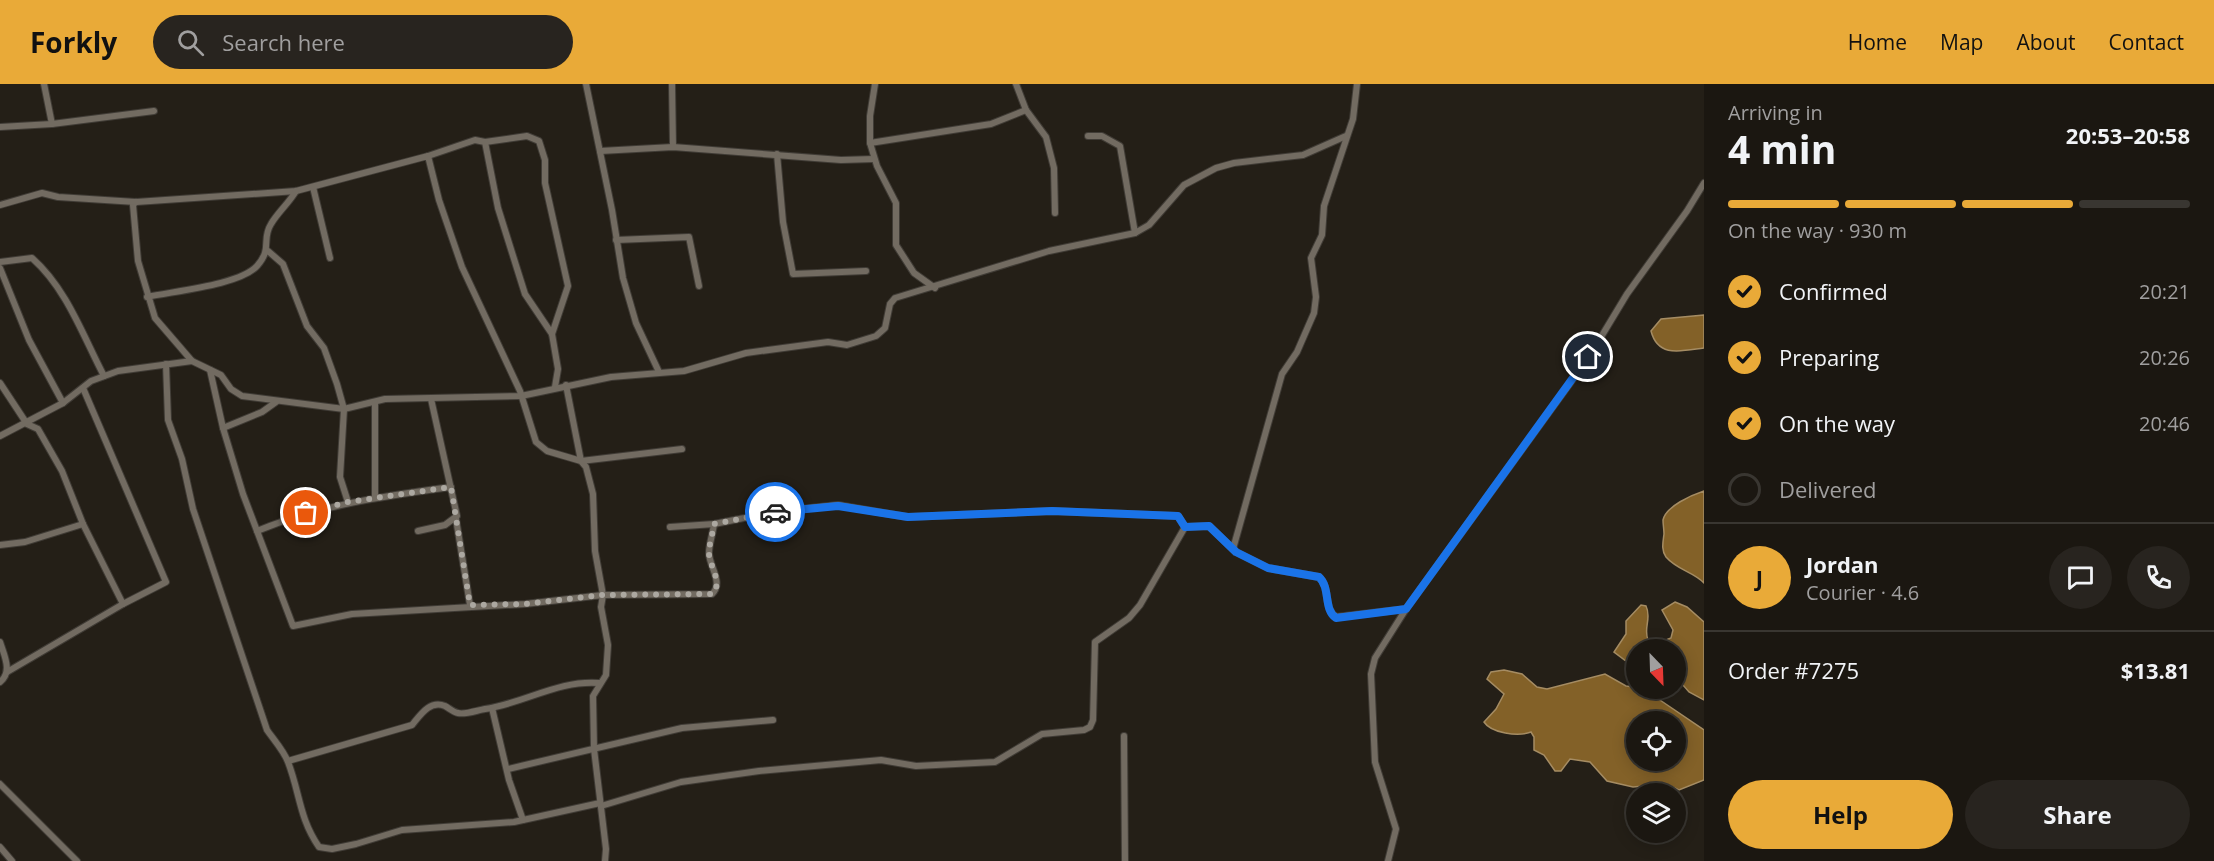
<!DOCTYPE html>
<meta charset="utf-8">
<style>
body{margin:0;font-family:"Open Sans",sans-serif;background:#28241f;color:#f1f3f6;height:100vh;display:flex;flex-direction:column;font-size:22px;white-space:nowrap}
*{box-sizing:border-box;margin:0}
p{font-size:20px;color:#a09f9f}
.icon{flex:none;width:33px;height:33px;fill:none;stroke:currentColor;stroke-width:2;stroke-linecap:round;stroke-linejoin:round}
.map{position:relative;flex:1;overflow:hidden}
.details{display:flex;flex-direction:column;background:#1b1711;width:510px}
.details>*{flex:none}
.needle{width:39px;rotate:157deg}
.tools{position:absolute;left:1626px;top:555px;display:grid;gap:12px}
.tools a{display:grid;place-items:center;width:60px;height:60px;border-radius:50%;background:#1b1711;box-shadow:0 3px 15px #0003,0 0 0 2px #393631;font-size:30px}
.pin{position:absolute;display:grid;place-items:center;width:51px;height:51px;color:#fff;margin:-26px;border:3px solid #fff;border-radius:50%;box-shadow:0 2px 6px #0007}
.courier{position:absolute;display:grid;place-items:center;width:60px;height:60px;margin:-30px;border:4px solid #1a73e8;border-radius:50%;background:#fff;color:#222;box-shadow:0 2px 8px #0007}
.head em{font-style:normal;font-weight:700}
.head div{display:flex;flex-direction:column-reverse}
.head{display:flex;align-items:center;justify-content:space-between;height:102px;padding:0 24px}
h1{font-size:39px;font-weight:700;line-height:45px}
.bar{display:grid;grid-template-columns:repeat(4,1fr);gap:9px 6px;align-content:center;height:72px;padding:0 24px}
.bar i{height:8px;border-radius:4px;background:#393631}
.bar .current{background:#e9aa38}
.bar p{grid-column:span 4}
.line{display:flex;align-items:center;gap:15px;padding:0 24px;border-top:2px solid #393631}
.line div{flex:1}
.round{display:grid;place-items:center;flex:none;width:63px;height:63px;border-radius:32px;background:#28241f}
ol{padding:0 24px;list-style:none}
li{display:flex;align-items:center;gap:18px;height:66px}
li p{margin-inline-start:auto}
li .icon{padding:6px;border-radius:50%;background:#e9aa38;color:#111;stroke-width:4}
li:last-child{color:#a09f9f}
li i{width:33px;height:33px;border:3px solid #393631;border-radius:50%}
.primary-button{display:flex;gap:12px;margin-top:auto;padding:12px 24px}
.primary-button a{flex:1;height:69px;border-radius:36px;background:#e9aa38;color:#111;font-size:24px;font-weight:700;line-height:69px;text-align:center}
.primary-button a+a{background:#28241f;color:#f1f3f6}
header{display:flex;align-items:center;gap:36px;box-sizing:border-box;height:84px;padding:0 30px;background:#e9aa38;color:#111}
header strong{font-size:28px}
nav{display:flex;gap:33px;margin-inline-start:auto;font-size:21px}
.search{width:420px;height:54px;background:#28241f;display:flex;align-items:center;gap:15px;box-sizing:border-box;padding:0 21px;border-radius:33px;color:#a09f9f;font-size:22px}
main{display:flex;flex:1;min-height:0}
.map>svg:first-child{display:block}
</style>
<header>
<strong>Forkly</strong>
<div class="search"><svg class="icon" aria-label="search" viewBox="0 0 24 24"><circle cx="10" cy="10" r="6"/><path d="M15 15l6 6"/></svg>Search here</div>
<nav><a>Home</a><a>Map</a><a>About</a><a>Contact</a></nav>
</header>
<main>
<div class="map">
<svg width="1704" height="777" viewBox="0 0 1704 777">
<rect width="100%" height="100%" fill="#241f17"/>
<g fill="#836128" stroke="#a58c63" stroke-width="1.5" fill-rule="evenodd">
<path d="M1704 231V264C1681 267 1658 274 1651 247L1661 235Z"/>
<path d="M1704 407V499C1694 488 1677 486 1666 473 1661 466 1663 458 1664 450 1664 446 1663 440 1663 436 1666 422 1692 411 1704 407Z"/>
<path d="M1675 518 1687 523 1704 538V616L1689 608 1676 593V566H1636L1634 583 1614 568 1626 550V537L1641 521 1646 522C1652 534 1643 544 1648 556L1661 558 1671 554 1673 546 1662 526Z"/>
<path d="M1504 586 1522 590 1537 603 1547 605 1605 590 1626 602 1648 605 1654 612 1704 646V696L1679 706 1666 700 1633 703 1607 697 1590 678 1570 675 1561 687H1555L1544 671 1534 666V653L1531 648C1518 653 1491 649 1484 638L1496 625 1504 610 1487 595 1491 588ZM1636 638H1676V676H1636Z"/>
</g>
<g fill="none" stroke-linecap="round" stroke-linejoin="round">
<defs>
<g id="minor">
<path d="M44 0 52 40"/>
<path d="M586 0 612 126 623 194 636 239 659 288"/>
<path d="M672 0 673 63"/>
<path d="M875 0 870 32V59L877 82 896 119V161L914 189 935 204"/>
<path d="M1016 0 1026 26 1046 53 1054 84 1055 129"/>
<path d="M0 43 52 40 154 27"/>
<path d="M1088 52H1102L1120 62 1135 149"/>
<path d="M485 58 527 52 539 57 545 76V99L568 202 552 250"/>
<path d="M870 59 991 40 1026 26"/>
<path d="M600 67 673 63 841 76 874 75"/>
<path d="M777 70 783 138 793 190 866 187"/>
<path d="M428 72 475 56 485 58 498 124 525 210 552 250 558 285 555 303"/>
<path d="M313 103 330 174"/>
<path d="M136 118 133 121 138 177 155 234 192 277 221 291 231 305 242 312 344 325 385 315 521 312 611 293 684 287 746 269 828 258 847 261 876 252 885 244 890 220 895 214 1049 167 1135 149 1149 141 1184 101 1216 84 1234 79 1303 71 1346 52"/>
<path d="M0 121 42 109 58 113 136 118 296 107 428 72 439 116 462 183 520 307 536 358 547 367 581 377 586 383 593 410 595 467 603 511 601 523 608 561 606 591 593 612 594 665 606 765 605 777"/>
<path d="M616 156 689 153 699 202"/>
<path d="M268 167 283 180 307 242 324 264 337 300 344 325 340 393 348 418"/>
<path d="M0 178 32 174C67 205 83 252 104 292"/>
<path d="M0 184 29 256 63 319"/>
<path d="M147 213C174 207 240 201 257 182 273 164 261 156 271 140 278 128 289 119 296 107"/>
<path d="M166 280 168 336 182 375 193 425 267 646C274 656 284 667 288 678 300 709 299 734 319 763L332 765 356 760 402 746 514 738 600 719"/>
<path d="M210 286 223 344 243 410 293 542 352 530 525 520 603 511 712 510C724 499 709 482 709 469 709 460 713 449 714 440"/>
<path d="M0 299 27 340 38 345 62 387 83 440 123 520"/>
<path d="M566 301 581 377 682 365"/>
<path d="M223 344 262 328 276 318"/>
<path d="M0 352 63 319 91 297 118 287 192 277"/>
<path d="M375 414V319"/>
<path d="M456 435 470 521"/>
<path d="M670 443 714 440 774 428 838 421 907 433 1052 427 1178 432 1185 443"/>
<path d="M1185 443 1209 442 1236 468 1268 484 1319 493C1331 504 1323 525 1336 533L1406 525"/>
<path d="M257 447C320 421 384 412 451 403"/>
<path d="M418 447 445 441 457 432 431 315"/>
<path d="M0 461 25 458 83 440"/>
<path d="M1233 465 1282 290 1297 268 1314 229 1316 213 1311 174 1322 151 1324 122 1353 35 1357 0"/>
<path d="M0 558C4 571 13 588 0 598"/>
<path d="M7 588 123 520 166 498 83 304"/>
<path d="M492 624 509 696 523 736"/>
<path d="M1124 652 1125 777"/>
<path d="M288 677 412 641C421 630 430 616 445 622 449 624 453 628 458 629 465 631 478 626 485 625 525 619 558 596 599 599"/>
<path d="M508 685 682 644 773 636"/>
<path d="M0 700 77 777"/>
<path d="M601 722 681 698 759 687 881 676 916 682 995 678 1042 650 1084 646 1090 643 1093 636 1095 558 1129 534 1140 521 1185 443"/>
<path d="M0 763 12 777"/>
<path d="M1388 777 1396 745 1375 678 1371 590 1375 574 1406 525 1589 273 1627 210 1687 127 1704 99"/>
</g>
</defs>
<use href="#minor" stroke="#403c36" stroke-width="8"/>
<use href="#minor" stroke="#726b61" stroke-width="6"/>
</g>
<g fill="none" stroke-linecap="round" stroke-linejoin="round">
<path stroke="#aca8a1" stroke-width="6" stroke-dasharray="0 10.8" d="M306 429 348 418 451 403 470 521 525 520 603 511 712 510C724 499 709 482 709 469 709 460 713 449 714 440L775 428"/>
<path stroke="#1a73e8" stroke-width="8" d="M775 428 838 422 908 433 1052 427 1178 432 1185 443 1209 442 1236 468 1268 484 1319 493C1331 504 1323 525 1336 534L1406 525 1588 273"/>
</g>
</svg>
<div class="tools">
<a><svg class="needle" viewBox="-14 -14 28 28"><path d="M0-13l5 13h-10z" fill="#e53935"/><path d="M0 13l5-13h-10z" fill="#a09f9f"/></svg></a>
<a><svg class="icon" aria-label="locate" viewBox="0 0 24 24"><circle cx="12" cy="12" r="6"/><path d="M12 2v4M12 18v4M2 12h4M18 12h4"/></svg></a>
<a><svg class="icon" aria-label="layers" viewBox="0 0 24 24"><path d="M12 4l9 5-9 5-9-5zM3 14l9 5 9-5"/></svg></a>
</div>
<div class="pin" style="left:306px;top:429px;background:#ea580c"><svg class="icon" aria-label="bag" viewBox="0 0 24 24"><path d="M5 8h14l-1 12H6zM9 8a3 3 0 0 1 6 0"/></svg></div>
<div class="pin" style="left:1588px;top:273px;background:#1f2937"><svg class="icon" aria-label="home" viewBox="0 0 24 24"><path d="M3 11l9-7 9 7M6 9v11h12V9"/></svg></div>
<div class="courier" style="left:775px;top:428px"><svg class="icon" aria-label="car" viewBox="0 0 24 24"><path d="M5 17H2v-5l4-1 3-4h7l3 4 3 1v5h-3M9 17h6M6 11h13"/><circle cx="7" cy="17" r="2"/><circle cx="17" cy="17" r="2"/></svg></div>
</div>
<section class="details">
<div class="head"><div><h1>4 min</h1><p>Arriving in</p></div><em>20:53–20:58</em></div>
<div class="bar"><i class="current"></i><i class="current"></i><i class="current"></i><i></i><p>On the way · 930 m</p></div>
<ol>
<li><svg class="icon" aria-label="check" viewBox="0 0 24 24"><path d="M5 12l5 5 9-10"/></svg>Confirmed<p>20:21</p></li>
<li><svg class="icon" aria-label="check" viewBox="0 0 24 24"><path d="M5 12l5 5 9-10"/></svg>Preparing<p>20:26</p></li>
<li><svg class="icon" aria-label="check" viewBox="0 0 24 24"><path d="M5 12l5 5 9-10"/></svg>On the way<p>20:46</p></li>
<li><i></i>Delivered</li>
</ol>
<div class="line" style="height:108px"><b class="round" style="background:#e9aa38;color:#111">J</b><div><b>Jordan</b><p>Courier · 4.6</p></div><a class="round"><svg class="icon" aria-label="chat" viewBox="0 0 24 24"><path d="M4 5h16v11H9l-5 4z"/></svg></a><a class="round"><svg class="icon" aria-label="phone" viewBox="0 0 24 24"><path d="M5 4h4l2 5-3 2q2 4 5 5l2-3 5 2v4C11 20 4 13 5 4z"/></svg></a></div>
<div class="line" style="height:78px"><div>Order #7275</div><b>$13.81</b></div>
<div class="primary-button"><a>Help</a><a>Share</a></div>
</section>
</main>
